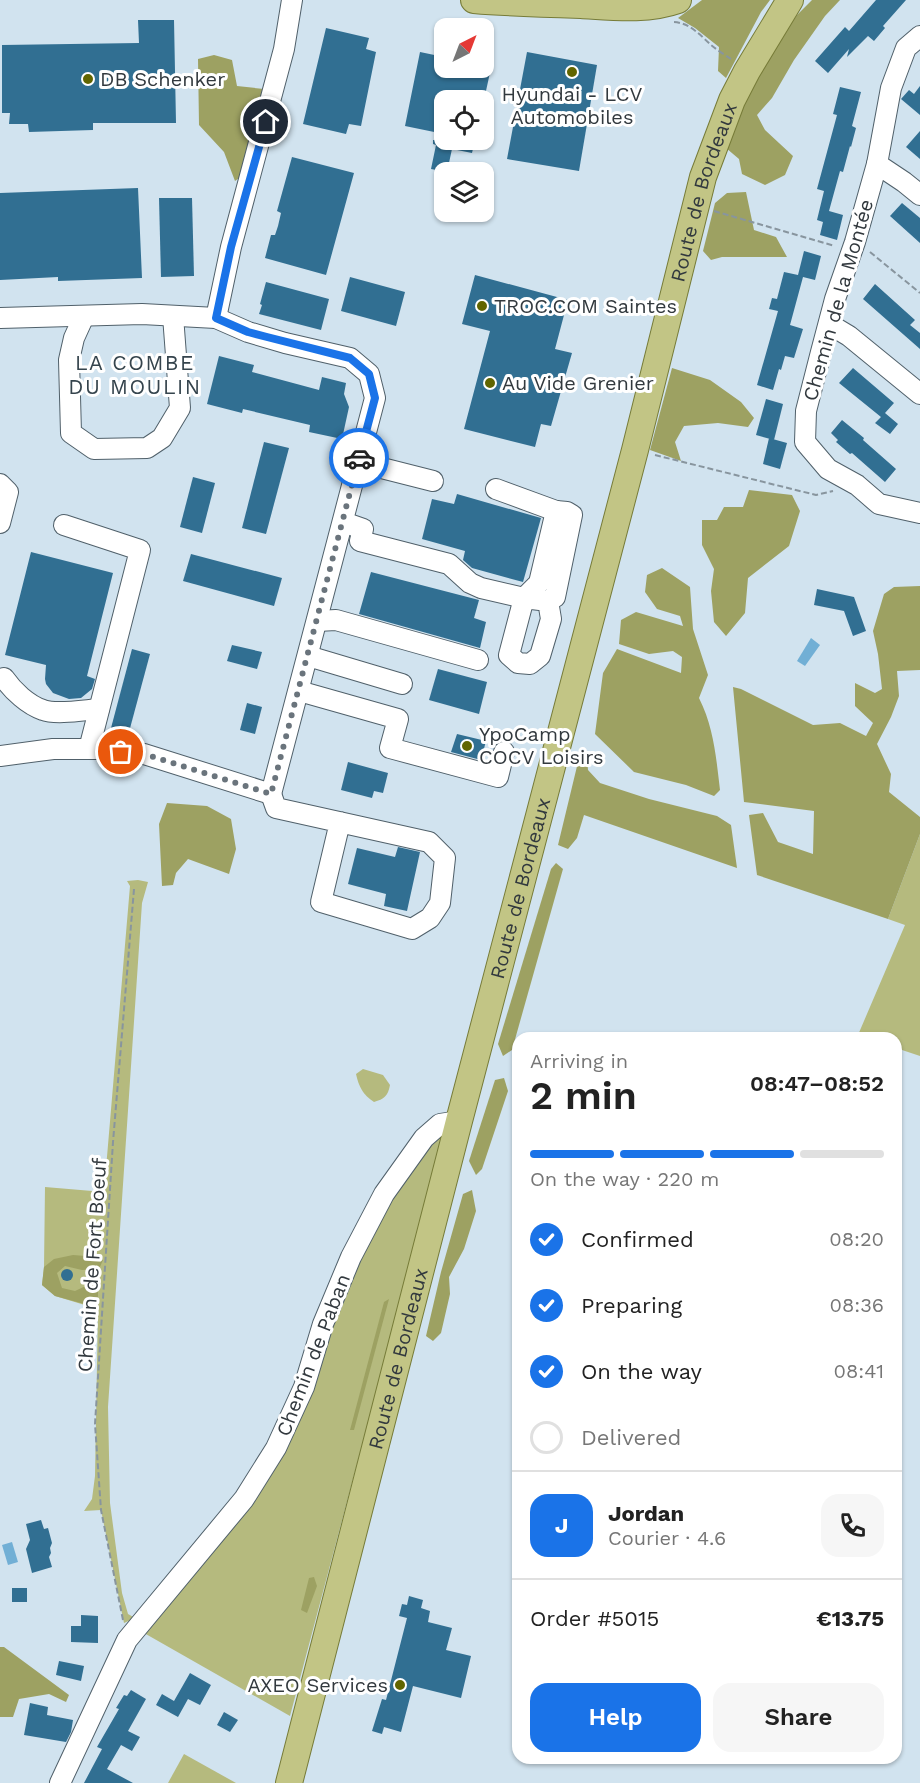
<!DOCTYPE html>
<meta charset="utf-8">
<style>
body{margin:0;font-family:"Work Sans",sans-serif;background:#f6f6f6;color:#222;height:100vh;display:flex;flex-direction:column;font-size:22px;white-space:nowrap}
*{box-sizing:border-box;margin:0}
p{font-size:20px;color:#767676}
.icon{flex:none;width:33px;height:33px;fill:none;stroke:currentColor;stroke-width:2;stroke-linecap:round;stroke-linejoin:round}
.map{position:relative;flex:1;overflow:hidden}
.sheet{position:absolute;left:512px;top:1032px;width:390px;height:732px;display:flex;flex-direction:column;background:#fff;border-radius:18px;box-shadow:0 2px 4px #0004}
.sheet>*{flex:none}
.needle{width:39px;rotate:42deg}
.controls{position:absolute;left:434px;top:18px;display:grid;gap:12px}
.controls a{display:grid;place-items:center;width:60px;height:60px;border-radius:12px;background:#fff;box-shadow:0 2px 4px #0004;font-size:30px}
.pin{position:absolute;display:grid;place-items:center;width:51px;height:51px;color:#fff;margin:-26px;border:3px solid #fff;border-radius:50%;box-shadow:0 2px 6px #0007}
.courier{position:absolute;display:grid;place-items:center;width:60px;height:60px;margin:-30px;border:4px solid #1a73e8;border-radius:50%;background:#fff;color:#222;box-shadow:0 2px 8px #0007}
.overview em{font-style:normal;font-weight:600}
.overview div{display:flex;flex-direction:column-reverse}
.overview{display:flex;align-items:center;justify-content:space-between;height:102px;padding:0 18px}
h1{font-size:39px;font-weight:600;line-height:45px}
.bar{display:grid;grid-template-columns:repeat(4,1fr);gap:9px 6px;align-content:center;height:72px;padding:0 18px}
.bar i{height:8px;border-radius:4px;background:#e0e0e0}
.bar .current{background:#1a73e8}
.bar p{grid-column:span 4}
.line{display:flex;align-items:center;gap:15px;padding:0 18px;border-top:2px solid #e0e0e0}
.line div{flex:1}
.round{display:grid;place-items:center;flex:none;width:63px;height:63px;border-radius:18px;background:#f6f6f6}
ol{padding:0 18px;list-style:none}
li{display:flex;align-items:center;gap:18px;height:66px}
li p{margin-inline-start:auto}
li .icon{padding:6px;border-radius:50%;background:#1a73e8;color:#fff;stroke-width:4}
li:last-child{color:#767676}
li i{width:33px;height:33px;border:3px solid #e0e0e0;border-radius:50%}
.button{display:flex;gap:12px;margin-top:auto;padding:12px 18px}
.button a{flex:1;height:69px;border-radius:18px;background:#1a73e8;color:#fff;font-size:24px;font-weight:600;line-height:69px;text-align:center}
.button a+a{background:#f6f6f6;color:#222}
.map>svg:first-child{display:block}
</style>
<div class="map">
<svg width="920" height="1783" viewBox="0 0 920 1783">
<rect width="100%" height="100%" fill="#d1e3ef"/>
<g fill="#b5ba7e">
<path d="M920 834V1056L896 1048V1038H866L858 1035 905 925 888 919Z"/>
<path d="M138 880 148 882 142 903 108 1407 110 1503 122 1593 128 1614 135 1618 124 1623 101 1510 84 1511 92 1499 95 1476 98 1309 55 1296 42 1285 44 1267 45 1187 104 1192 130 886 127 881Z"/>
<path d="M363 1069 383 1075 390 1085C388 1096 384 1099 374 1102 363 1095 359 1087 356 1074Z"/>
<path d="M434 1136H440L443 1140 290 1716 137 1629 244 1499 386 1196Z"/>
<path d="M184 1754 236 1783H168Z"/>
</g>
<g fill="#9da162">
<path d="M702 0H770L761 12 726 78 718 71 719 47 695 28 678 18Z"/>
<path d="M812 0H840L825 16 794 60 772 98 757 115 765 130 793 156 785 175 765 185 742 174 739 159 726 148 752 80 797 15Z"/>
<path d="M214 55 232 60 237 86 264 89 250 170 235 181 224 152 199 125 198 59Z"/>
<path d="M746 192 754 230 776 237 787 257H722L711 260 703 251 715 203 727 193Z"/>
<path d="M672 368 710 380 741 402 754 418 748 427 718 423 684 426 675 442 681 461 650 450Z"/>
<path d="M749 490 792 495 800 511 789 546 748 578 745 613 726 636 714 622 711 591 714 569 702 545V520H717L724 507H743Z"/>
<path d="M662 568 690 587 693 629 708 675 699 698C714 728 716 757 720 790L714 796 686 785 634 772 595 734 603 673 617 649 681 673 682 657 673 651 649 654 619 644 621 620 636 612 683 626 680 616 657 609 645 592 647 575Z"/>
<path d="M920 586V670L897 671 899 696 891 717 877 744 891 774 889 792 920 817V834L888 919 757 875 749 815 763 813 778 842 813 854 814 811 744 802 733 687 741 689 813 725 840 723 866 736 873 723 855 706V683L875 693 882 689 878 654 873 631 884 594 894 587Z"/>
<path d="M579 758H587L588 770 600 783 649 799 717 816 731 825 737 868 584 815 577 838 568 849 558 845Z"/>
<path d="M167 803 207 806 231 819 236 849 229 874 188 859 176 873 173 885 162 886 159 824Z"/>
<path d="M556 863 563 869 512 1050 503 1056 498 1044 551 869Z"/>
<path d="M504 1078 508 1091 482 1169 476 1175 469 1161 495 1080Z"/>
<path d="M472 1190 476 1211 464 1249 449 1277 450 1294 441 1333 433 1341 426 1336 441 1272 463 1194Z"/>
<path d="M73 1255 98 1257 103 1260 99 1269 82 1270 65 1266 57 1273 62 1288 75 1291 92 1283 98 1288V1302L88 1305 55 1296 42 1285 44 1267 54 1259Z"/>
<path d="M389 1299 354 1430H350L384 1302Z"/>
<path d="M314 1577 317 1586 307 1613 301 1610 309 1578Z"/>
<path d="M0 1647H4L69 1695 66 1702 49 1694 19 1699 13 1717H0Z"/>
</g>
<g fill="#71afd5">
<path d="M811 638 820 645 805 666 797 661Z"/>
<path d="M12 1542 18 1562 8 1565 2 1545Z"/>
</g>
<g fill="#316f92">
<path d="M876 0H906L883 26 885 28 874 41 868 36 847 57 849 49 828 73 815 61 845 27 849 31Z"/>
<path d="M138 20H174L176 123H93V130L29 132 28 124H9L10 113H2V45L139 43Z"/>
<path d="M326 28 369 38 366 49 376 52 361 126 349 124 346 134 303 124Z"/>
<path d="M420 52 444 57V68H491L484 100H444V134L405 126Z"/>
<path d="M527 52 597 65 579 171 507 159Z"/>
<path d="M920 86V115L901 99 909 90 914 94Z"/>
<path d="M840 87 861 92 852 126 856 128 851 147 850 146 843 172 840 171 829 211 843 215 837 240 820 235 823 222 817 220 824 191 817 189 837 115 833 114Z"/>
<path d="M920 131V159L906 147Z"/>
<path d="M433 140H475L472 153 452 149 447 172 431 169 436 145 433 144Z"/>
<path d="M292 157 354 173 326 275 265 258 271 235H275L278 226 281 213 277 211Z"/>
<path d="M138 188 142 278 58 281V277L0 280V193Z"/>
<path d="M159 198H192L194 276 161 277Z"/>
<path d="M902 203 920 218V243L890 216Z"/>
<path d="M804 251 821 256 815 280 803 277 790 325 803 329 794 358 785 356 781 370 779 369 773 390 757 385 778 311 769 309 772 298 777 299 784 272 798 275Z"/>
<path d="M475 275 568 300 555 349 572 353 551 426 541 424 535 447 464 429 490 331 462 324Z"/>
<path d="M350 277 405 292 396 326 341 311Z"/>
<path d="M266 282 329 299 321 330 259 314 262 305 260 304Z"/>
<path d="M875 284 915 320 910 325 920 333V349L863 299Z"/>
<path d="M219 356 254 365 252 372 319 390 322 377 346 383 344 394 349 407 342 439 309 432 310 425 243 409 242 413 207 404Z"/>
<path d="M853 368 894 403 885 413 898 424 890 434 875 423 881 417 839 383Z"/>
<path d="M766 399 783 404 774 440 756 435Z"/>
<path d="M842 420 864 438 863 440 896 469 885 482 852 453 850 454 836 442 838 440 831 433Z"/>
<path d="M769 438 787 443 780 469 763 464Z"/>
<path d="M264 442 289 448 266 534 242 528Z"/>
<path d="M193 477 215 483 202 533 180 527Z"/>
<path d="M457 494 541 518 523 582 472 568 463 560 465 551 422 539 432 499 454 504Z"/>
<path d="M31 552 113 573 87 676 95 679 92 689 81 698 69 699 53 693 46 684 45 679 46 665 5 655Z"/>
<path d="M191 554 282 578 274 606 183 581Z"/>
<path d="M371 572 479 600 474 618 486 622 480 648 359 614Z"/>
<path d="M817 589 854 597 866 631 853 636 844 611 814 605Z"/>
<path d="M232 645 262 652 257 669 227 661Z"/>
<path d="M132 649 150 654 129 732 111 728Z"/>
<path d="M438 669 487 682 479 714 429 700Z"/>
<path d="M247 703 262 707 255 734 240 730Z"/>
<path d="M457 734 486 741 481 760 451 752Z"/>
<path d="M348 762 388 773 383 793 374 791 372 798 341 790Z"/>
<path d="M398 847 420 852 407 911 384 906 386 894 348 884 357 848 395 857Z"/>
<circle cx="67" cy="1275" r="6"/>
<path d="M41 1520 44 1529 48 1528 52 1543 50 1548 51 1553 49 1557 52 1567 32 1573 26 1549 30 1540 26 1524Z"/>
<rect x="12" y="1588" width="15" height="14"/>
<path d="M409 1596 423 1600 421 1608 430 1611 428 1622 452 1628 446 1650 471 1656 461 1698 413 1686 401 1732 384 1727 382 1734 372 1731 382 1699 386 1700 407 1618 399 1616 402 1604 407 1605Z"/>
<path d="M81 1615 98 1616V1643L71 1642V1626H81Z"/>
<path d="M59 1661 84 1666 81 1681 56 1675Z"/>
<path d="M190 1673 211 1685 200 1705 188 1699 178 1717 156 1705 162 1694 174 1701Z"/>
<path d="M131 1690 146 1699 128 1731 140 1737 132 1751 121 1745 107 1769 133 1783H84L102 1749 97 1747 119 1709 116 1708 124 1695 127 1696Z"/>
<path d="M30 1703 48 1707 47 1715 73 1720 71 1732 66 1742 24 1735Z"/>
<path d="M224 1712 238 1720 230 1732 217 1725Z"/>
</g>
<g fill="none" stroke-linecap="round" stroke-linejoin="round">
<defs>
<g id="minor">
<path d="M920 36 906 48 891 88 877 164 904 182 920 195"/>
<path d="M877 164 855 242 835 299 821 352 806 411 805 442 828 469 857 485 879 504 920 513"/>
<path d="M84 316 74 338 69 360 71 433 94 449 147 448 162 438 180 408 173 316"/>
<path d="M0 318 142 314 216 318 248 332 285 343 350 358 369 374 375 398 271 794"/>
<path d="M216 318 231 247 284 49 292 0"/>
<path d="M829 324 849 336 920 394"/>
<path d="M358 462 433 481"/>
<path d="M0 484 8 492 0 523"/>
<path d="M343 522 363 529 360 541 449 564 470 583 481 588 524 598 539 583 556 511 496 489"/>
<path d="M64 525 140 550 89 749"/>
<path d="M548 601 551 619 540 656 530 664 518 663 509 655 524 598 548 601 555 597 572 515 567 512 556 511"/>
<path d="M317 621 336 620 478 660"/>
<path d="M308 656 402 684"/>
<path d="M4 678C13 691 28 705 43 710 56 715 85 710 99 709"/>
<path d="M299 691 398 719 390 748 498 777 504 752"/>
<path d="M0 756 53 749H98L144 754 271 794"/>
<path d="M271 794 276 808 429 842 445 858 440 903 430 918 412 929 321 902 340 822"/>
<path d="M60 1783 127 1640 244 1499 276 1448 304 1387 323 1324 351 1257 384 1194 424 1138 440 1124 459 1121"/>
</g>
<g id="major">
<path d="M474 0C509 3 545 4 581 5 614 7 647 11 678 0"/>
<path id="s1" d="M289 1783 459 1121 635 450 703 177 732 100 747 71 790 0"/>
</g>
</defs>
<use href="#minor" stroke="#50606a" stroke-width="22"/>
<use href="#major" stroke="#767b38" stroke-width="28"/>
<g stroke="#88959e" stroke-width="2" stroke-dasharray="6 3" stroke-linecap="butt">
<path d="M674 22C690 23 700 35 711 45 717 50 725 55 731 59"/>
<path d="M714 211 835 246"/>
<path d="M870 252 920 293"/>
<path d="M655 455 816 495 833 491"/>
<path d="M123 1620 101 1510 95 1424 113 1142 134 889"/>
</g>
<use href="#minor" stroke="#fff" stroke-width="20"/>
<use href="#major" stroke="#c2c585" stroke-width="26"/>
</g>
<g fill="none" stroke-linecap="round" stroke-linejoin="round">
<path stroke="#6a747c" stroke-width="6" stroke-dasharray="0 10.8" d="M121 752 144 754 271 794 359 458"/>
<path stroke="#1a73e8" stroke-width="8" d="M266 122 231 247 216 318 248 332 267 337 350 358 369 374 375 398 359 458"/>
</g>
<g fill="#616500" stroke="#fff" stroke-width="2">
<circle cx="572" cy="72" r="6"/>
<circle cx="88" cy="79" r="6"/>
<circle cx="482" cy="306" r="6"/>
<circle cx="490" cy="383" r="6"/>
<circle cx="467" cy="746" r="6"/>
<circle cx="400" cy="1685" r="6"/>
</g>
<g text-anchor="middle" stroke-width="6" stroke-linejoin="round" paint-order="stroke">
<g font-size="20" fill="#32393e" stroke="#fff" text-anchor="start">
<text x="100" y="86">DB Schenker</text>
<text x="572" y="101" text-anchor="middle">Hyundai - LCV<tspan x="572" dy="23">Automobiles</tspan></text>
<text x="494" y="313">TROC.COM Saintes</text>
<text x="502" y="390">Au Vide Grenier</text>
<text x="479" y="741">YpoCamp<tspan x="479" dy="23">COCV Loisirs</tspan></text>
<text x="388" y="1692" text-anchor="end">AXEO Services</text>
</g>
<g font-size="20" fill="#32393e" stroke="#fff">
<text dy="7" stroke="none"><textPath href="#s1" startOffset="1644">Route de Bordeaux</textPath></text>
<text transform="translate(838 300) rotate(-74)" y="7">Chemin de la Montée</text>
<text dy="7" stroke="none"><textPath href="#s1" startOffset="924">Route de Bordeaux</textPath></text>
<text transform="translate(92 1265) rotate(-86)" y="7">Chemin de Fort Boeuf</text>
<text transform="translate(313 1355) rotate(-69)" y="7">Chemin de Paban</text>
<text dy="7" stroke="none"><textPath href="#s1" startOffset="438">Route de Bordeaux</textPath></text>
</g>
<g font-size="21" letter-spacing="1.5" fill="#35444d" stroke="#fff">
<text x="135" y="370">LA COMBE<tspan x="135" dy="24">DU MOULIN</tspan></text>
</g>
</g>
</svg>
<div class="controls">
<a><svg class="needle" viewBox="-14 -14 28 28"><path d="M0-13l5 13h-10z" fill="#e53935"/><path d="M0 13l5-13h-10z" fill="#767676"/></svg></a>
<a><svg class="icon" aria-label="locate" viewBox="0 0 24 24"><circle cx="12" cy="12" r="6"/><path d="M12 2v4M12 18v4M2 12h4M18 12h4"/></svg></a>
<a><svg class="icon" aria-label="layers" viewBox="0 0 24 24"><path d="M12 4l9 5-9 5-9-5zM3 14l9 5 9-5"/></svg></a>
</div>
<div class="pin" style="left:121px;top:752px;background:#ea580c"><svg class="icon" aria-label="bag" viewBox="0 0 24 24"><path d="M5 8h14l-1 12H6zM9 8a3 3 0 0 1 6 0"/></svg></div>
<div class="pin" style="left:266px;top:122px;background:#1f2937"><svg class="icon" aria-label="home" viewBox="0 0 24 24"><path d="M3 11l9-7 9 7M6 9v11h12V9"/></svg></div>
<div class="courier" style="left:359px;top:458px"><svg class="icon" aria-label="car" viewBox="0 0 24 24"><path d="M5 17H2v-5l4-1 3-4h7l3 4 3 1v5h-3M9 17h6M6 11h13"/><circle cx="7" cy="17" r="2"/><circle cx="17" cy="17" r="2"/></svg></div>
<section class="sheet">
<div class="overview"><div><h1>2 min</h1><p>Arriving in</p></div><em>08:47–08:52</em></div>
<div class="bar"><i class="current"></i><i class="current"></i><i class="current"></i><i></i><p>On the way · 220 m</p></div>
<ol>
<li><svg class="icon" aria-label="check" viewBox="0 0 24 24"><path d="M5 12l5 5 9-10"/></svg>Confirmed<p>08:20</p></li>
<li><svg class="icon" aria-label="check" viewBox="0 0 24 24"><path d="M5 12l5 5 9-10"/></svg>Preparing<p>08:36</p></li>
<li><svg class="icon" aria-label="check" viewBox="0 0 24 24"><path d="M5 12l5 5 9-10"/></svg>On the way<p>08:41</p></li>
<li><i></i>Delivered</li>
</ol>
<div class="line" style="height:108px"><b class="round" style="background:#1a73e8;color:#fff">J</b><div><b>Jordan</b><p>Courier · 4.6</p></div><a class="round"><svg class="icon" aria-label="phone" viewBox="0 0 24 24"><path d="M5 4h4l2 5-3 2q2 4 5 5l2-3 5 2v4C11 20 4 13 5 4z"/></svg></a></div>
<div class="line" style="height:78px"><div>Order #5015</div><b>€13.75</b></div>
<div class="button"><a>Help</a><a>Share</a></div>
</section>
</div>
